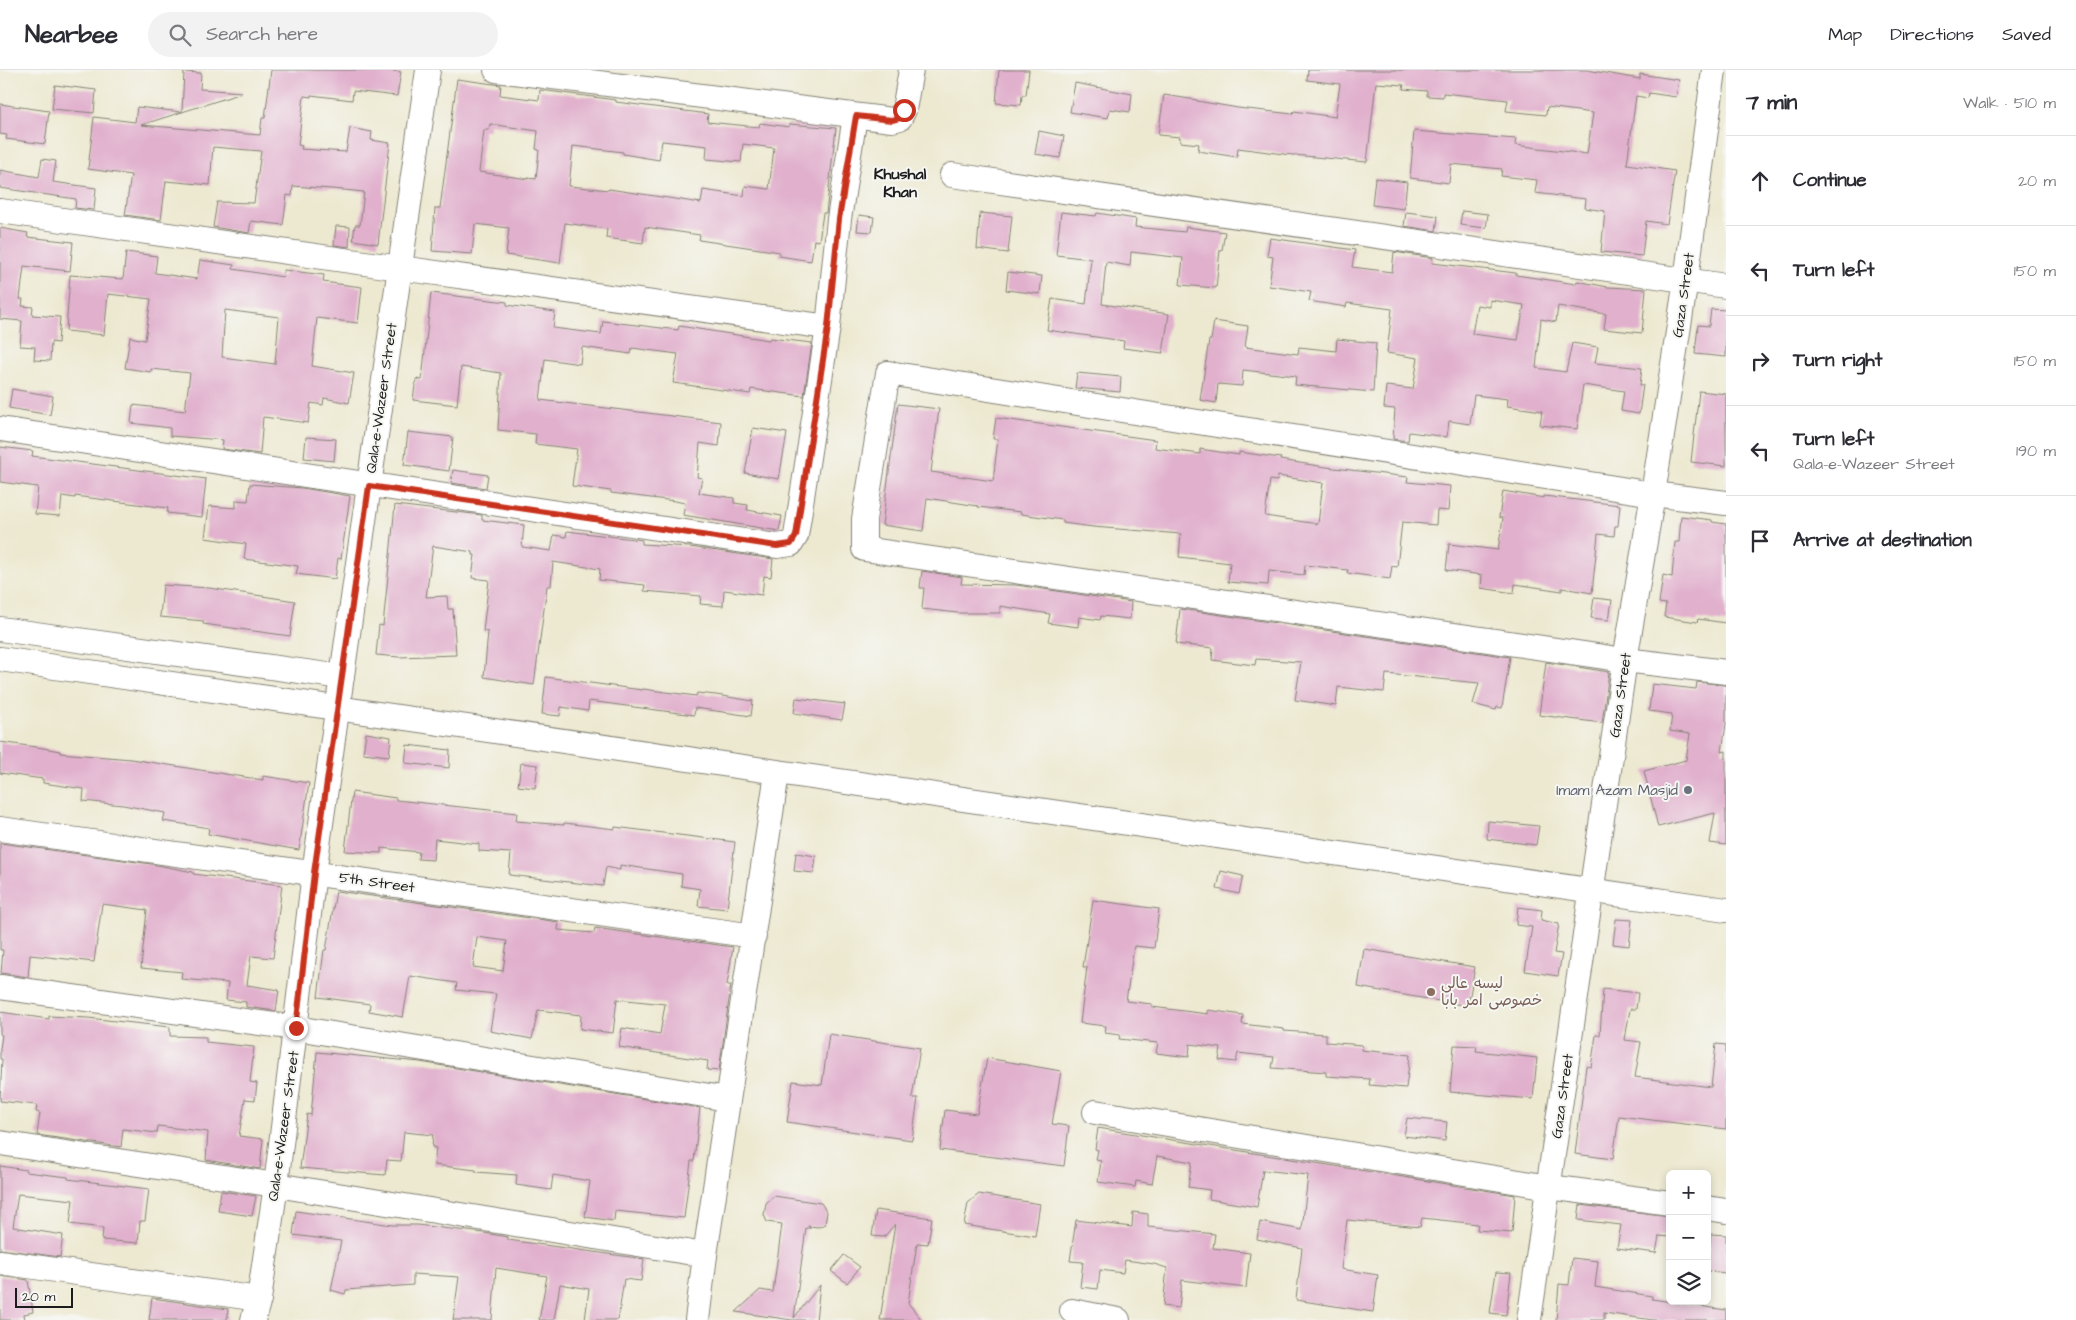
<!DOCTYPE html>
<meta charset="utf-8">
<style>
:root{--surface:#fff;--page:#f2f2f3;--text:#2b2b33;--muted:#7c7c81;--line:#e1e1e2}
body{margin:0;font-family:"Architects Daughter","Playpen Sans Arabic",sans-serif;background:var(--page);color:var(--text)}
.controls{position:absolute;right:15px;bottom:15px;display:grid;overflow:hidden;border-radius:8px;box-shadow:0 2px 8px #0003}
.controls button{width:45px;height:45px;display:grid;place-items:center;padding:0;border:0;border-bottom:1px solid var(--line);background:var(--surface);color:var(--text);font:25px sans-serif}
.scale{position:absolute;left:15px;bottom:12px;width:58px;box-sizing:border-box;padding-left:5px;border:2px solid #1c1c1c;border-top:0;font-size:14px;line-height:18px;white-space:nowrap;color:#1c1c1c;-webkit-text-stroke:4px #f6f6f2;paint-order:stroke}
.stop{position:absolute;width:15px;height:15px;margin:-11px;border:4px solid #c8321e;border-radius:50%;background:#fff}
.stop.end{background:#c8321e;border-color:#fff;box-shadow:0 1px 5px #0008}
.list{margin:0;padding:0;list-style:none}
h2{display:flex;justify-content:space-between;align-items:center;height:65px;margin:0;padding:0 20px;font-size:21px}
h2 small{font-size:16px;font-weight:400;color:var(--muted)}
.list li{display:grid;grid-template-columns:32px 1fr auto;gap:15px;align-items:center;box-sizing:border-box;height:90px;padding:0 20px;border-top:1px solid var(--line)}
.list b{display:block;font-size:19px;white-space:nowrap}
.list p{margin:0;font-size:16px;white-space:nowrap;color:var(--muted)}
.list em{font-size:16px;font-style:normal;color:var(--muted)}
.icon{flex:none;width:28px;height:28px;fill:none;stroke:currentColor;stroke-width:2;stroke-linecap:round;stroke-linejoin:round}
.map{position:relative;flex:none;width:1726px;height:1250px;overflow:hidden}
header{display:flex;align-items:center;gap:30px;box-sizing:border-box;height:70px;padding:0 25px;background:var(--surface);border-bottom:1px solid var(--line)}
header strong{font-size:24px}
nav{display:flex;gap:28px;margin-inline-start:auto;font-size:18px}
.search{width:350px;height:45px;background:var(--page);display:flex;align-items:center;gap:12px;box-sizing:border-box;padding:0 18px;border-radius:28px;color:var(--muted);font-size:19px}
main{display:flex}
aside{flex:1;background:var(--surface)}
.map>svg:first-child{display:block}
.building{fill:#e1b0cd;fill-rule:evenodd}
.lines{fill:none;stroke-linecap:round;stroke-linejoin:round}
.minor-casing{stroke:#848276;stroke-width:26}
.minor{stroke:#fff;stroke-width:24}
.route{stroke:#c8321e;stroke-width:6}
.worship-dot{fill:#6b7280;stroke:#f6f6f2;stroke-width:2}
.education-dot{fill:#8d6e63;stroke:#f6f6f2;stroke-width:2}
.labels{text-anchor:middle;stroke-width:4;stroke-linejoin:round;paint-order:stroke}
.street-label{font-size:15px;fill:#1c1c1c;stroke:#f6f6f2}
.worship-label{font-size:15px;fill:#5b616d;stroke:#f6f6f2;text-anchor:end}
.education-label{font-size:15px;fill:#785e54;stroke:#f6f6f2;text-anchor:start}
.neighbourhood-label{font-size:16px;font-weight:bold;fill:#1c1c1c;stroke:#f6f6f2}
</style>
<header>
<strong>Nearbee</strong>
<div class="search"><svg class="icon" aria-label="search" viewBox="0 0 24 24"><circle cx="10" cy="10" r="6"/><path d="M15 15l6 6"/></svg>Search here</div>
<nav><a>Map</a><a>Directions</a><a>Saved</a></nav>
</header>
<main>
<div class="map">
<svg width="1726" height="1250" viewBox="0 0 1726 1250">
<rect width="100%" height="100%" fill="#f6f6f2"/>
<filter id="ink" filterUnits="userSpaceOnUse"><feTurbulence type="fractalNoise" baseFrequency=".02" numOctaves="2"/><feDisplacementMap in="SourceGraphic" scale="10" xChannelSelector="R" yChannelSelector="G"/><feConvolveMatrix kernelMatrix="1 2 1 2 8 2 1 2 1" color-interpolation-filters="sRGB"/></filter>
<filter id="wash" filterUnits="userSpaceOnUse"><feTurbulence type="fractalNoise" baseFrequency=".0096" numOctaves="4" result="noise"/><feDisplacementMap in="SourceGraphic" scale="20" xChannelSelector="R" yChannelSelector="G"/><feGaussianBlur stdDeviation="1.12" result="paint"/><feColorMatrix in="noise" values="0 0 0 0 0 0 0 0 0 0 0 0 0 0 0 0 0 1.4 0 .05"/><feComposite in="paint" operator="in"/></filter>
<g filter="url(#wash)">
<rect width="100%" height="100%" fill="#ede9d1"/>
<g id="blocks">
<g class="building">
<path d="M271,0H387L401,2L397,26L353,21L352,30L311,25V27L304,26L298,75L302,76L301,79L346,82L350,58L372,62L371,70L390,73L378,174L353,170L355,155H360L364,122L344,120L293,116L292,126L287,125L283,155L251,151L249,163L213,157L217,132L254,133L261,81L213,77L210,115L166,111L161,150L125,145L131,105L88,99L94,47L135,52L137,37L182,42L141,55L260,65L262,48H265Z"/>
<path d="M999,0H1029L1026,25H1022L1021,35L996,33Z"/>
<path d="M1308,0H1587L1640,9V4L1679,10L1676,27L1649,23L1648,28L1636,26L1627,94L1675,101L1667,154L1646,151L1642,186L1601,182L1605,141L1585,138L1586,129L1535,123L1537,110L1501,106L1502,99L1451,94L1449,113L1410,108L1414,61L1516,69L1515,75L1587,84L1593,43L1547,37L1546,45L1506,41L1508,30L1443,23V27L1427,26V21L1403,19L1404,15L1376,13L1367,92L1283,84L1238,78L1237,87L1198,81L1199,74L1180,72V67L1158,65L1164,25L1197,30V31L1238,38L1293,44L1294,41L1335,47L1340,14L1307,10Z"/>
<path d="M184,2L201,3L200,19L242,22V23L182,42Z"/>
<path d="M457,9L501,15L500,25L539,30L540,20L616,30V32L708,44L707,52L759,57L760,53L789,57V54L836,58L826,143H823L819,171L814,170L811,191L779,186L780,182L699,170L700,165L645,157L643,173L606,168L607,159L565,153L560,193L506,185L509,158L475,154L472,184L432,181L435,138H440ZM490,54L538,61L536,79L539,80L536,109L528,108V109L479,102L484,60H489ZM662,71L707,76L706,89L741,92L743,74L774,78L769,119L745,116L744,126L703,120L701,133L609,119V120L569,116L573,76L623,82V84L659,90Z"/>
<path d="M1075,13L1132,24L1130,42L1110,39L1108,48L1070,42Z"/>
<path d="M55,15L96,20L94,43L52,39Z"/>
<path d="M0,34L49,41L45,74L6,69L7,65L0,64Z"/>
<path d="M1039,61L1064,66L1060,88L1035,84Z"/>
<path d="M42,89L56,91L53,112L96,118L94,140L75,138L76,129L0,118V100L39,107Z"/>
<path d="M1375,108L1407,112L1404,139L1372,135Z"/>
<path d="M1462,141L1488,144L1486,158L1460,155Z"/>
<path d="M1061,142L1096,146L1097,143L1136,149L1135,157L1185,162L1186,157L1225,162L1222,180H1220L1216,218L1180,215L1183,188L1131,182L1130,196L1106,192L1102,234L1169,244L1163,283L1123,278L1124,271L1047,260L1052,229L1086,234L1091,189L1056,185Z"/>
<path d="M1406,142L1438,146L1436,161L1404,156Z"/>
<path d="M980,143L1012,146L1008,183L977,179Z"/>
<path d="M859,145L874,147L872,162L857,161Z"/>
<path d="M336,156L350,157L349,177L334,175Z"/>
<path d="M0,158L28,163L27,167L73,172L70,201L24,196L20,229H23L22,236L33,237L32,245L60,247L58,273L51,272L50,291L34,290L35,277L20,276L22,251L0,249Z"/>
<path d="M1270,168L1355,180L1352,197L1392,202L1394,182L1433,188L1432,193L1516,203V205L1576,214L1577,211L1608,217L1646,219L1642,263L1604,259L1606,244L1558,236L1556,252L1541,249L1536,298L1566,302L1572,273L1598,277L1595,293L1642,298L1640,315H1643L1639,344L1621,341L1624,321L1583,315L1577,359L1540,355L1542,341L1507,336L1508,329L1474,325L1470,354L1449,351L1447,367L1409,362L1408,371L1393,369L1395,339L1384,338L1386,316L1413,319L1418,288L1387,283L1392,239L1347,233L1346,237L1309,231L1311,222L1269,216L1273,187L1267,186ZM1490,230L1524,235L1518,270L1472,264L1477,235L1490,237Z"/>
<path d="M126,182L157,186L155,203L197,209L200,190L234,195L233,199L283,207L284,200L324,205L323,212L362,217L358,253L317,248L312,296L354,303L349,333L324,328L323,335L311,333L308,353L263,347L260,384L222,379L223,370L170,366V358L131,353L133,335L185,341L190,303L151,299V302L125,298L130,267L145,270L151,229L108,224L104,265L66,261L70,205L123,209ZM225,240L279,247L275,294L222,287Z"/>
<path d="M1008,202L1042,206L1040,224L1006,220Z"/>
<path d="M431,223L507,232V235L555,242L553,258L601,264L603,251L678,260L679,256L769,270L770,268L812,273L804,326L751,319L750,324L673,313L678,284L632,278L631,284L582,277L580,294L545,289L540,330L721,352L719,376L700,373L697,407L702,408L699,423L734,428V433L748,435L747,440L782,446L779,461L683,445L685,433L675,431L611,423V421L572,416L577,379L535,374L536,364L498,360L501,303L461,297L457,335L413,330L416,309L422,310Z"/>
<path d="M1711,239L1726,240V287L1695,284L1698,255L1709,256Z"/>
<path d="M1214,251L1248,256L1245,277L1298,284L1299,277L1336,281L1337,269L1376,273L1373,322L1295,315L1296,306L1243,300L1242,316L1218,314L1216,333L1200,330L1209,270H1211Z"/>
<path d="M1077,303L1121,307L1120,322L1075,318Z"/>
<path d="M12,319L53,326L50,345L9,338Z"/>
<path d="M1699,321L1726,324V396L1691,392Z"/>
<path d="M898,334L939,339L931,402L993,411L998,369H993L996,348L1156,370L1155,378L1200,384V379L1239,385V382L1281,388L1280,390L1326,397L1408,407L1407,412L1450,416L1448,441L1437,440L1436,455L1402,452L1397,497L1392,496L1390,509L1347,503L1348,500L1305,495L1304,505L1269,501L1268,515L1228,512L1230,493L1179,487L1181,464L1093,457L1063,453V450L1021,444V442L978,437V436L927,428L923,461L882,455ZM1278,406L1323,413L1318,454L1265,446L1270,410L1277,411Z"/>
<path d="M753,358L787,363L779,409L745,403Z"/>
<path d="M408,362L453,367L449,401L404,395Z"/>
<path d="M306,367L336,369L334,391L304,388Z"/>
<path d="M0,377L33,381L32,386L206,409L202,447L167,443L168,438L75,426V428L62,426L60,446L35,444L38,417L0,412Z"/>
<path d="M453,400L488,405L486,418L451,413Z"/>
<path d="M250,414L302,418L350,426L341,489L338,488L335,509L296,504L298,496L244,489L246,474L205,468L209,436L236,438V430L248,431Z"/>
<path d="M1503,421L1544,428V426L1620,435L1618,456H1615L1614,466L1598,464L1592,523L1562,518V521L1515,514L1514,523L1481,518L1482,505L1446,500L1449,474L1498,480L1503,448L1499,447Z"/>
<path d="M395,435L482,445V450L524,455L522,477L551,481L554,465L566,467L567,461L642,470V474L690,477L773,489L771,507L764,506L762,525L724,520L723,536L700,534L701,526L644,521L645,515L599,510L600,499L553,492L551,516H547L534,615L484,607L488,562L483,561L489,510L472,508L475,485H473V482L433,476L426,527L447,526L448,539H453L456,585L399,587L376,585L379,555L383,556Z"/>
<path d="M1681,446L1712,450V452L1726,454V553L1698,549L1697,552L1664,547L1666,534L1659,533L1663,505L1672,507L1675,472H1679Z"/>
<path d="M922,501L962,507L961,514L1016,515L1131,532L1130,549L1101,546L1100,550L1079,547L1078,557L1048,553L1050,544L1000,536V543H958L922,539L924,518H920Z"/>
<path d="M163,515L209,518L295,531L290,566L203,554L204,551L160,547Z"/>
<path d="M1594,528L1612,530L1609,550L1591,548Z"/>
<path d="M1180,539L1510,587L1502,638L1497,637L1496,640L1473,634L1479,613L1386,604L1384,622L1338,617L1336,636L1295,630L1301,592L1256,589L1255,595L1212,590L1213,578L1176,574Z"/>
<path d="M1546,592L1609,602L1602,653L1539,645Z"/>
<path d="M546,607L642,620L643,619L696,626L697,623L716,625L753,631L751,646L695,638L694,645L589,631L588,641L561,637L560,646L542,644Z"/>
<path d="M1697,612L1726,615V654L1722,682L1726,681V775L1710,773L1715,743L1658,757L1644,701L1686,690L1690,664L1670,661L1672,644L1649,641L1652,614L1696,619Z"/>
<path d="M796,628L845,634L842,650L794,643Z"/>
<path d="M366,663L391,667L389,686L363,683Z"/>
<path d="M0,672L43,678L60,681V683L131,689L263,710V706L309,713L299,780L208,764L209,758L163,751L165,743L123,735L83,731L84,719L43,713V709L0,703Z"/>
<path d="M407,675L450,680L449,698L405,693Z"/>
<path d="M521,693L538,695L535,718L518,716Z"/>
<path d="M352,722L396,728V730L517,743L516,751L564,755V753L615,759V757L735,772L727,839L698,836L700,819L681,816L682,804L620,795V800L606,797L603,816L509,805L511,783L479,781V774L435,769L433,790L418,789L419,782L381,778V783L345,781Z"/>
<path d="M1488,751L1539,756L1536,775L1487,769Z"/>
<path d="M0,773L152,794L193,802V804L282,815L273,888L251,886L247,915L279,920L276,941L246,937V932L226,930L228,913L181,909L182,902L141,898L147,840L102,834L94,892L30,885L28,907L1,903L3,880H0Z"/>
<path d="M796,783L816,786L814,803L794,801Z"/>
<path d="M1221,801L1243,806L1239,824L1217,819Z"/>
<path d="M336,821L559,852L558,860L594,863L595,858L733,877L727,915H731L719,1001L707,1000L708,991L619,977L622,958L660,964L665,934L617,929L613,963L580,959L581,945L538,940L532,969L490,961L496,924L456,920L457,913L410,906L403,947L369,941L370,934L318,927L324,880H326ZM477,867L507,871L503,901L473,897Z"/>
<path d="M1093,830L1159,839L1154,878L1134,876L1126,931L1152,934V937L1208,944V940L1243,945L1242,954L1284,959V961L1326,964V972L1362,975L1361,980L1410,985L1406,1018L1369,1015L1370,1009L1326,1006V1002L1272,998L1274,987L1238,983L1236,992L1219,990L1221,978L1190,974L1189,987L1156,983L1158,973L1119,969L1120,965L1105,963L1106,956L1080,953L1087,897H1083Z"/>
<path d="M1518,837L1542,840L1541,850L1559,854L1554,883L1562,884L1558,906L1525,901L1532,857L1516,855Z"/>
<path d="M1616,849L1632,850L1629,876L1613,874Z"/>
<path d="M1364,879L1475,897L1468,936L1358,917Z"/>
<path d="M1603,919L1638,923L1636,939H1630L1625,970L1641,972L1635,1007L1711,1017L1716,974L1726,975V1059L1619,1046L1613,1089L1575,1084L1586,996L1591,997L1596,965H1600Z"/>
<path d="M0,942L49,949V946L88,948L170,957V966L206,967V972L254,977L250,1012L257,1013L255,1030L245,1029L239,1066L263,1069L260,1099L206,1090L208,1062L158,1056L157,1063L123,1059L121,1077L37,1065L40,1043L36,1042L37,1035L0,1031L2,989H0V979L2,965L0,964Z"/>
<path d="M829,964L920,978L912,1028H918L912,1070L787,1052L793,1011L822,1015Z"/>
<path d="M1454,975L1477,976L1476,981L1537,988L1533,1029L1450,1022Z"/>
<path d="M317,982L420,992L700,1038L694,1091H691L684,1148L615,1141L614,1151L585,1147L590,1111L553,1105L551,1120L516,1115L517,1105L476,1102V1100L434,1095L436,1078L432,1077L433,1065L404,1062L401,1091L387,1090L385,1105L300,1098L307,1044L311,1045Z"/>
<path d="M987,988L1061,1001L1052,1054L1069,1056L1064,1096L940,1080L945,1040L977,1044Z"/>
<path d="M1407,1048L1447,1052L1445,1071L1404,1066Z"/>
<path d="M1098,1058L1515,1125L1512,1163L1477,1160L1478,1154L1422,1148L1420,1157L1347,1150L1341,1199L1378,1205L1373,1242L1296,1230L1302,1178L1257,1169L1260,1152L1302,1160L1308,1105L1263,1100L1257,1137L1209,1129L1210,1120L1188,1117L1192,1092L1157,1086L1152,1114L1136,1111L1135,1117L1098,1112L1101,1091L1096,1090L1098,1080L1095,1079Z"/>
<path d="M0,1096L26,1100V1102L68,1107V1109L149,1119L145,1151H140L138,1173L102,1170L103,1158L70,1154L73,1130L18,1124L13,1157L63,1165L60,1187L0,1179Z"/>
<path d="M221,1121L256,1126L252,1146L218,1141Z"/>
<path d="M979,1124L1040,1134L1035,1166L964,1155L968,1133Z"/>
<path d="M774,1126L821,1133L827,1142L825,1154L819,1157L808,1156L811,1158H806L794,1248L820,1215L816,1250H792L736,1242L760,1220L773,1222L782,1154L767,1152L764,1145L766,1133Z"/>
<path d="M1580,1135L1670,1146V1167L1659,1166L1656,1183L1617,1178L1621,1155L1578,1150Z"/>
<path d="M876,1140L932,1148L928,1174L917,1173L908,1233L922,1250H880L895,1154L884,1167L872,1166Z"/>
<path d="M296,1141L392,1155H417L484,1163L508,1167V1170L644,1189L641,1211L624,1209L618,1250H585L589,1219L560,1214L554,1250H539L547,1206L496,1198L492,1250H453L459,1207L413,1204V1215L346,1220L345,1224L331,1220L341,1171L293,1165Z"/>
<path d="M1133,1142L1148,1144V1157L1215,1164L1213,1178L1250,1183L1246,1218L1182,1210L1179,1238L1163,1236L1167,1198L1154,1194L1125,1190L1123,1203L1100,1200L1098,1219L1080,1217L1083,1192L1070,1191L1076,1150L1132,1157Z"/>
<path d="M1711,1164L1726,1165V1203L1707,1201Z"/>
<path d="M844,1185L860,1197L847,1213L831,1201Z"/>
<path d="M1572,1188L1598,1191L1595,1217L1652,1226V1229L1726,1240V1250H1653L1604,1243V1250H1556L1559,1214L1569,1215Z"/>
<path d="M1496,1202L1511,1203L1506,1245L1490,1243Z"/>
<path d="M0,1206L28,1210L33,1242L24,1244L25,1250H0Z"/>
<path d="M152,1228L228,1239L227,1250H149Z"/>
</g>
</g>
</g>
<g filter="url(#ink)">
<use href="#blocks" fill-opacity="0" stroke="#848276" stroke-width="1"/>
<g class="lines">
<g class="minor-casing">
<g id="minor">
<path d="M496,0L892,50L900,48L904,40L911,0"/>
<path d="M952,105L1726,216"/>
<path d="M0,141L400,198L828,257"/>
<path d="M0,359L777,476L791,474L796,466L828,257L839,149L855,46"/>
<path d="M1726,433L1653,424L888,303L864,449V479L1625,590L1726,602"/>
<path d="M0,559L342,607"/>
<path d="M0,589L1726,840"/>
<path d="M0,759L754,866"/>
<path d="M0,917L296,958L728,1029"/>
<path d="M1095,1042L1549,1117L1670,1133"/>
<path d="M0,1073L276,1115L705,1185"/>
<path d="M1707,1138L1726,1141"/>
<path d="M0,1192L259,1229"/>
<path d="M1072,1241L1118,1250"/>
<path d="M253,1250L259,1229L276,1115L314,803L428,0"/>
<path d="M697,1250L705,1185L777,703"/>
<path d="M1529,1250L1625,590L1653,424L1686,210L1714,0"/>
</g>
</g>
<use href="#minor" class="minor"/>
</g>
</g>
<g class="lines" filter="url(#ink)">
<path class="route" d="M296,958L314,803L369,416L777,476L791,474L796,466L828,257L839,149L856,46L892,50L900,48L904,40"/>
</g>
<circle class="worship-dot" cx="1688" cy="720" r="5"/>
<circle class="education-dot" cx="1431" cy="922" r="5"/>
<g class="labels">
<g class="street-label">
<text transform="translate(1683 225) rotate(-82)" y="5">Gaza Street</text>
<text transform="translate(381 328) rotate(-82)" y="5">Qala-e-Wazeer Street</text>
<text transform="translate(1620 625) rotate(-82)" y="5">Gaza Street</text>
<text transform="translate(377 812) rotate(8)" y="5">5th Street</text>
<text transform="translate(1562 1026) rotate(-82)" y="5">Gaza Street</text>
<text transform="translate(283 1056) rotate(-82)" y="5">Qala-e-Wazeer Street</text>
</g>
<g class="worship-label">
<text x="1678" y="725">Imam Azam Masjid</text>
</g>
<g class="education-label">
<text x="1441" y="918">لیسه عالی<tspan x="1441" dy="17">خصوصی امر بابا</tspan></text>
</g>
<g class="neighbourhood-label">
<text x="900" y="109">Khushal<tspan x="900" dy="18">Khan</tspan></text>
</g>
</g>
</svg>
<div class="controls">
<button>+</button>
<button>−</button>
<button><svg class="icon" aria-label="layers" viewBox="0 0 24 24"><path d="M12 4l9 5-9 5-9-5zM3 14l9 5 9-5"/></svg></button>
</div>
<div class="scale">20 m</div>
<div class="stop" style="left:904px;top:40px"></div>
<div class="stop end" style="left:296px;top:958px"></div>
</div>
<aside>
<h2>7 min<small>Walk · 510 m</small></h2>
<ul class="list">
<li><svg class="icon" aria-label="ahead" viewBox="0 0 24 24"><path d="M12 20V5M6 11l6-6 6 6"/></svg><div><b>Continue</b></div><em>20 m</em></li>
<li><svg class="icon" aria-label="left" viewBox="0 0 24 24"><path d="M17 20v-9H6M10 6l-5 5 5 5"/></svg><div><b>Turn left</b></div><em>150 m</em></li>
<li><svg class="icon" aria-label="right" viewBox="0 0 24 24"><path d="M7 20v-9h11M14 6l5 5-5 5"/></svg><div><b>Turn right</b></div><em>150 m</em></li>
<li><svg class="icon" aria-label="left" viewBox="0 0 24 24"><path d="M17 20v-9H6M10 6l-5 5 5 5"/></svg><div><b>Turn left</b><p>Qala-e-Wazeer Street</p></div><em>190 m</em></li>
<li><svg class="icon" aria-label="arrive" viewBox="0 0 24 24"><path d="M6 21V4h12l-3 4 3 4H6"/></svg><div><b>Arrive at destination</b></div></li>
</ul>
</aside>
</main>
